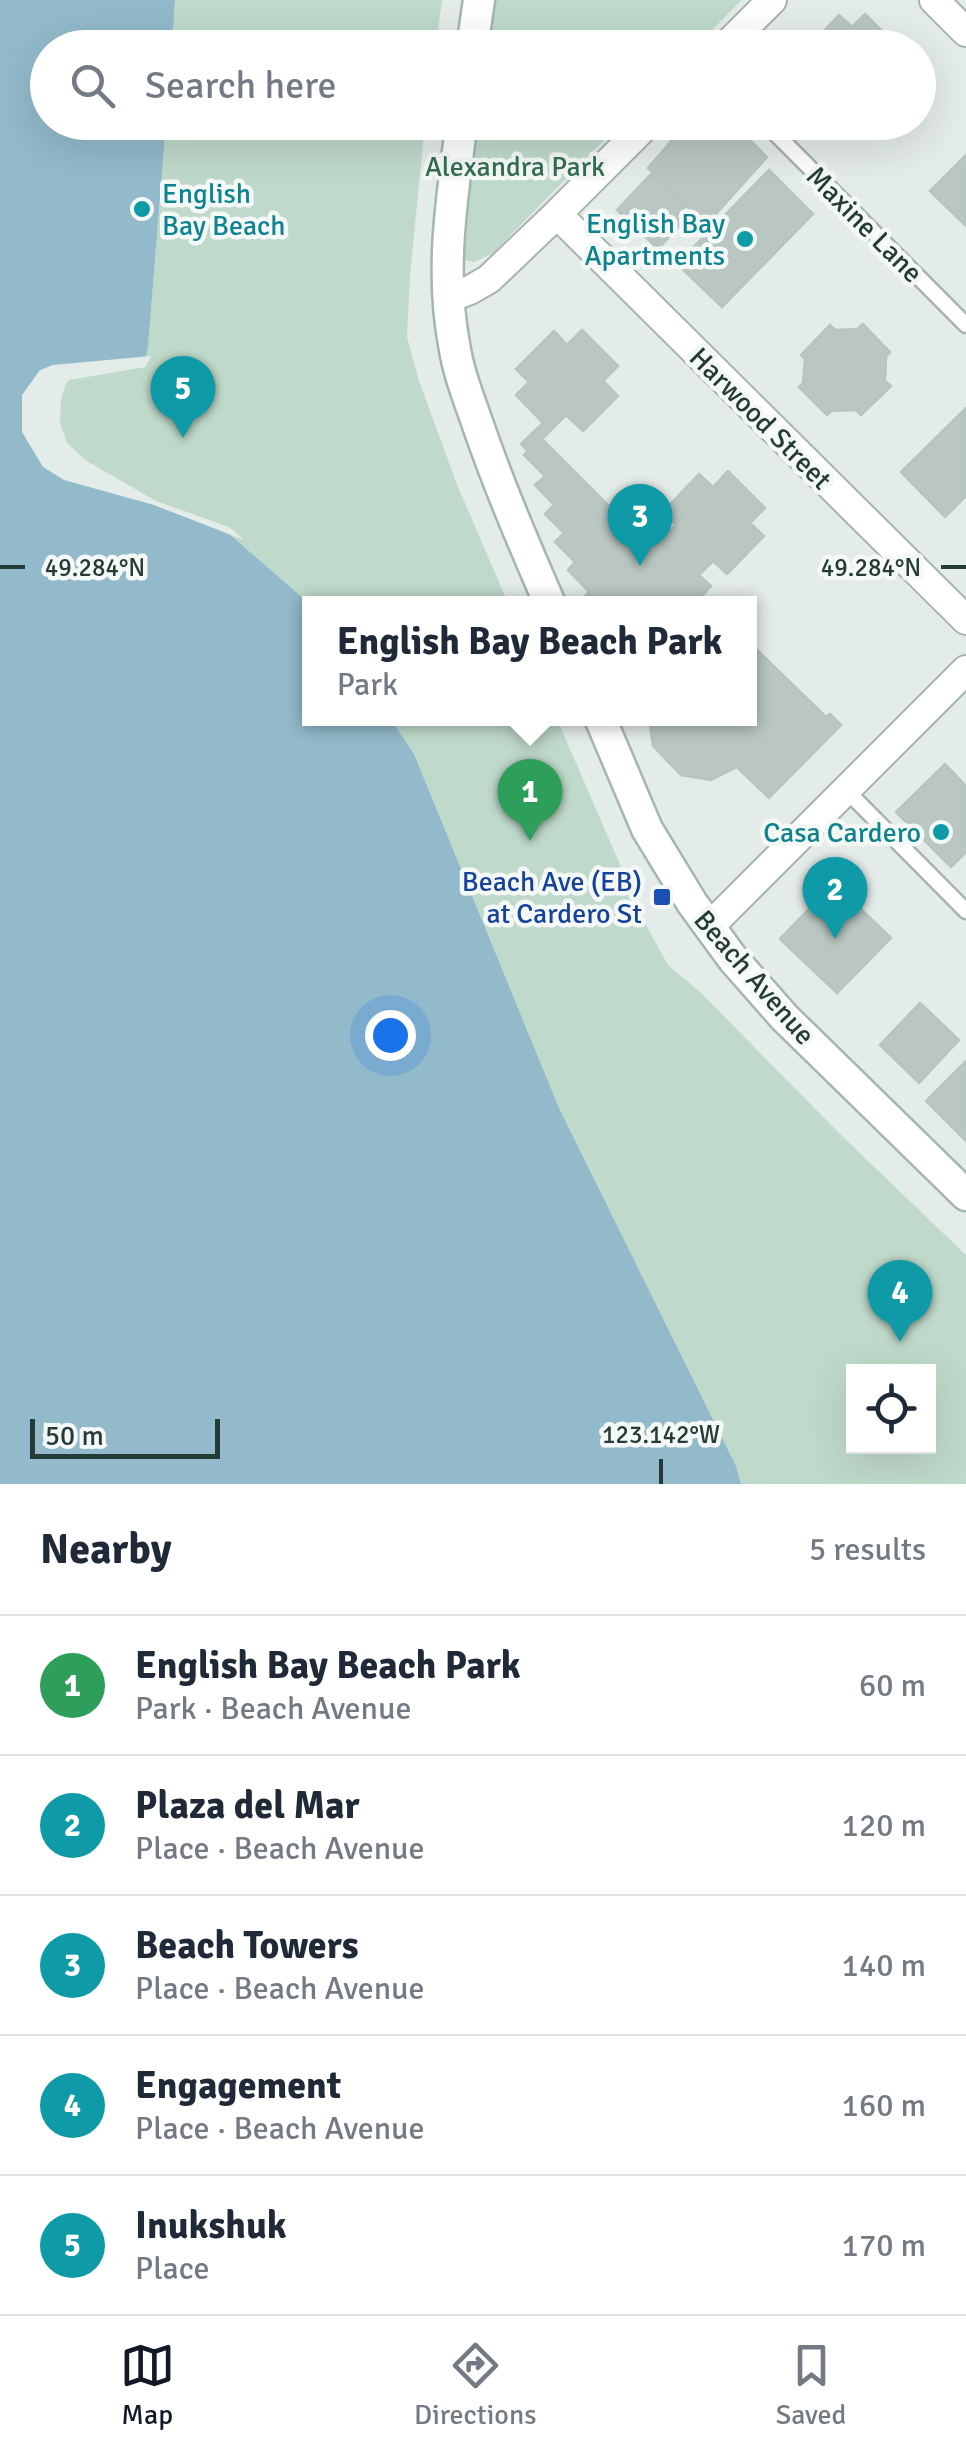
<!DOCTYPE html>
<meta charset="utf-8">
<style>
:root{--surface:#fff;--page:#f2f2f3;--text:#1f2937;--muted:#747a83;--line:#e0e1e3;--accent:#111827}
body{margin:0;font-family:Signika,sans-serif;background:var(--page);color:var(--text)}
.controls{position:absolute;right:30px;bottom:30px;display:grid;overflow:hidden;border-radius:0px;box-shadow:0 10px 40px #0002}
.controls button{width:90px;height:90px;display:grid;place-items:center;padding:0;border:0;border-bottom:2px solid var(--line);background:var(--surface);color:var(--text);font:50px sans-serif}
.scale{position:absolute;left:30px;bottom:25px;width:190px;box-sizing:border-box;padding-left:10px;border:5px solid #253b38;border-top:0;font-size:28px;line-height:35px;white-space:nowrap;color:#253b38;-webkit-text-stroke:8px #f4f8f7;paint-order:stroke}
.you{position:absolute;left:390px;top:1035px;width:35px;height:35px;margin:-25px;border:8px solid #fff;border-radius:50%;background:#1a73e8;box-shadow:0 0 0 15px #1a73e833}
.badge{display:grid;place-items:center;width:65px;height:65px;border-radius:50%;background:var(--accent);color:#fff;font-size:32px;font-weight:700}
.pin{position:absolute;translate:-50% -82px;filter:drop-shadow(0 2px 5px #0008)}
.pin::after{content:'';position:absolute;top:52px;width:35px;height:30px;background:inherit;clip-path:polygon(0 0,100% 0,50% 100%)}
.popup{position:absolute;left:302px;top:596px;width:455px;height:130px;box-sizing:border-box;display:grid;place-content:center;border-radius:0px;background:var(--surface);filter:drop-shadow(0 2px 8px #0005);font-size:32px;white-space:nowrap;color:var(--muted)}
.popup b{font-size:38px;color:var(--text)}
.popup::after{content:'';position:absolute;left:50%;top:100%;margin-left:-20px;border:20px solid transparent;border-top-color:var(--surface)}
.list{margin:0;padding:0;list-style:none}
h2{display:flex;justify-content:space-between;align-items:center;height:130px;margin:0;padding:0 40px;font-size:42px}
h2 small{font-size:32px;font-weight:400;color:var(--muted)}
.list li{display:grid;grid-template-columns:65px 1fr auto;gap:30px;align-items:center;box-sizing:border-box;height:140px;padding:0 40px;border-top:2px solid var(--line)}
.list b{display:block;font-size:38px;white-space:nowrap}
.list p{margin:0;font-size:32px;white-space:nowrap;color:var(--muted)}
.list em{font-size:32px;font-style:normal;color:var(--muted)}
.icon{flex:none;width:55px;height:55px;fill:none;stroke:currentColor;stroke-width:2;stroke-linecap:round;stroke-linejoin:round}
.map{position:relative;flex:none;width:966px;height:1484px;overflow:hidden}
.search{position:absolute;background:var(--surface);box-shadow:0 10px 40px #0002;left:30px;right:30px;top:30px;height:110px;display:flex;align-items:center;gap:25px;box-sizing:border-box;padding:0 35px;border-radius:55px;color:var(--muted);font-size:38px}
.sheet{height:830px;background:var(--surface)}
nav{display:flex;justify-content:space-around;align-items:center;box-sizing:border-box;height:140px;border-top:2px solid var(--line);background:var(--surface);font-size:28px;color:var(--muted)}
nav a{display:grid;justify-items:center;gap:5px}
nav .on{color:var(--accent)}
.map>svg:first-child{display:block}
.green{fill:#bfdaca;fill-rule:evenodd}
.water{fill:#92bacb}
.pier{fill:#e4ece9}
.building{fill:#b9c6c2;stroke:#b7c5c1;stroke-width:2.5}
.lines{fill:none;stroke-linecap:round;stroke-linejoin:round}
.lane-casing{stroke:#a7b3b0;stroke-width:19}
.street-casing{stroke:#a7b3b0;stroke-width:32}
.secondary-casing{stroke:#a3b6b2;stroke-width:35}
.lane{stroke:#fff;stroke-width:14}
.street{stroke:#fff;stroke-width:28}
.secondary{stroke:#fff;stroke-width:30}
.ticks{fill:none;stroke:#253b38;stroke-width:4}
.culture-dot{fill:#0f9aa8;stroke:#f4f8f7;stroke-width:4}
.transit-dot{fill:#1a4fb4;stroke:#f4f8f7;stroke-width:4}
.labels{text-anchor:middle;stroke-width:9;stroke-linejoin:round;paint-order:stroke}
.park-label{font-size:28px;fill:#336e52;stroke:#f4f8f7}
.culture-label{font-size:28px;fill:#0d838f;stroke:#f4f8f7;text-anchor:end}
.street-label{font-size:28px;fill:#253b38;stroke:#f4f8f7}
.transit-label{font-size:28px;fill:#164399;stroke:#f4f8f7;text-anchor:end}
.ticks-label{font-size:25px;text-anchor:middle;fill:#253b38;stroke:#f4f8f7;stroke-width:9;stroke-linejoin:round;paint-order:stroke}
</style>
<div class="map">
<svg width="966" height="1484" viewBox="0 0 966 1484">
<rect width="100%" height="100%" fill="#e4ece9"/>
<g class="green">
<path d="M175,0H442L436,47H172Z"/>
<path d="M493,0H742L695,47L486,48Z"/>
<path d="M166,123H425L410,275L407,337L419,381L458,487L508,603L310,604L227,532L154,505L63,446L56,400L66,376L148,347Z"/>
<path d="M476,123H621L492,254L474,262L465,260L462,256L464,209Z"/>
<path d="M391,719H557L647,927L668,965L699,991L842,1136L966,1255V1484H741L736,1466L559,1108L414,754ZM854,1372H928V1446H854Z"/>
</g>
<path class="water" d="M0,0H175L172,47L48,48V122L166,123L148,347L144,364L66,376L56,400L63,446L154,505L227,532L310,604V718L391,719L414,754L559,1108L736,1466L741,1484H0Z"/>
<path class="pier" d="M151,356L146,367L69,380L65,386L61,400L60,423L67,443L85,460L156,501L229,527L244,540L154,505L64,480L43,467L22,432V395L40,370L53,365Z"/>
<g class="building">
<path d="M865,14L899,48H808L839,15L852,27Z"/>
<path d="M688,122H732L767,157L706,225L648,168Z"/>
<path d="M966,155V226L930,191Z"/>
<path d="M769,170L813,214L722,307L677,264Z"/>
<path d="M652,173L686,206L676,216L682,223L658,249L617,210Z"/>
<path d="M863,324L890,352L886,357L885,381L891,386L861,415L856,410L831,411L827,415L799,387L803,383L805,359L801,355L830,325L835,330L857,329Z"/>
<path d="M582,330L618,366L603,381L618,396L583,431L566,415L542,439L643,540L653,530L662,539L676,525L663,512L699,474L713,487L728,471L765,508L750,523L764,536L727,574L713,561L699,575L711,586L702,596L709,604H586L582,599L589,592L568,570L575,562L555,542L564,533L545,514L554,505L535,485L545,476L524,455L528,451L521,444L543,423L516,395L529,382L516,369L554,331L567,345Z"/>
<path d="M966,408V496L945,517L901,472Z"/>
<path d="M750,643L826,717L830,714L841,725L769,798L737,767L711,780L681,775L653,746L649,718H750Z"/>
<path d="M945,764L966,786V852L951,867L896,812Z"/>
<path d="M834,883L891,938L837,993L780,939Z"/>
<path d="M920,1003L959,1040L919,1083L880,1045Z"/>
<path d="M966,1061V1141L926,1101Z"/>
</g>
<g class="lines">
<g class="lane-casing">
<g id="lane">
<path d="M764,122L966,325"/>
<path d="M847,791L966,911"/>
</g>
</g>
<g class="street-casing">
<g id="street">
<path d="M934,0L966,32"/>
<path d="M724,48L772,0"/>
<path d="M557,214L966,620"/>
<path d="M449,298L470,290L489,279L557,214L649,122"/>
<path d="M709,927L966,670"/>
</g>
</g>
<g class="secondary-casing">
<g id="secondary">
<path d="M472,48L479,0"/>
<path d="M462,122C452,196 440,270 454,344C458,372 469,399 478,425C499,486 524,544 550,604"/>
<path d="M600,718L647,829L692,903L733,959L784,1017L966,1195"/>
</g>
</g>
<use href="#lane" class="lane"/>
<use href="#street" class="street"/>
<use href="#secondary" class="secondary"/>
</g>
<path class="ticks" d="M0,567H25M941,567H966M661,1459V1484"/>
<g class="culture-dot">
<circle cx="142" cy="209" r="10"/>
<circle cx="745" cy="239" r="10"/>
<circle cx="941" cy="832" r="10"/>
</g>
<rect class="transit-dot" x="652" y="887" width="20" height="20" rx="5"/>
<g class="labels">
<g class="park-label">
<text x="515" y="176">Alexandra Park</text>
</g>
<g class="culture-label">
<text x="162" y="203" text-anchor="start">English<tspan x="162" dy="32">Bay Beach</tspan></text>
<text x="725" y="233">English Bay<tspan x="725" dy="32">Apartments</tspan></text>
<text x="921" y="842">Casa Cardero</text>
</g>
<g class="street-label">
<text transform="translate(865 224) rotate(45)" y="10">Maxine Lane</text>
<text transform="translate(761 418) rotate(45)" y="10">Harwood Street</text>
<text transform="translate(755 977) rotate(49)" y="10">Beach Avenue</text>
</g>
<g class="transit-label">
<text x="642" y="891">Beach Ave (EB)<tspan x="642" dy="32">at Cardero St</tspan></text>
</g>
</g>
<g class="ticks-label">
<text x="95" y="576">49.284°N</text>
<text x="871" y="576">49.284°N</text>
<text x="661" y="1443">123.142°W</text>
</g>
</svg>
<div class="controls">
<button><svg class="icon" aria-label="locate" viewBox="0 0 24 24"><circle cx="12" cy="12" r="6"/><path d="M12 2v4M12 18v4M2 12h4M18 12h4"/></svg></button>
</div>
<div class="scale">50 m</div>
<div class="you"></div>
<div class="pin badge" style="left:530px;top:841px;background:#2e9e5b">1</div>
<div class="popup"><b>English Bay Beach Park</b>Park</div>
<div class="pin badge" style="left:835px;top:939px;background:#0f9aa8">2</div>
<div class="pin badge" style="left:640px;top:566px;background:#0f9aa8">3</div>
<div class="pin badge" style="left:900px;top:1342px;background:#0f9aa8">4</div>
<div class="pin badge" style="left:183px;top:438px;background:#0f9aa8">5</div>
<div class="search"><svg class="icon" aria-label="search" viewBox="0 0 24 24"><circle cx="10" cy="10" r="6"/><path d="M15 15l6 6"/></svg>Search here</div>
</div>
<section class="sheet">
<h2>Nearby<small>5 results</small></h2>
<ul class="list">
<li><span class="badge" style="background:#2e9e5b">1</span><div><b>English Bay Beach Park</b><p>Park · Beach Avenue</p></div><em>60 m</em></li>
<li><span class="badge" style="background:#0f9aa8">2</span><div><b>Plaza del Mar</b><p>Place · Beach Avenue</p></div><em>120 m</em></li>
<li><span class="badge" style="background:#0f9aa8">3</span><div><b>Beach Towers</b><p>Place · Beach Avenue</p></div><em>140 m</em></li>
<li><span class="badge" style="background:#0f9aa8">4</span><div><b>Engagement</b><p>Place · Beach Avenue</p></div><em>160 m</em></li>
<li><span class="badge" style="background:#0f9aa8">5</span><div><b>Inukshuk</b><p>Place</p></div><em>170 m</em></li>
</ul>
</section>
<nav>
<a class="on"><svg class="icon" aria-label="map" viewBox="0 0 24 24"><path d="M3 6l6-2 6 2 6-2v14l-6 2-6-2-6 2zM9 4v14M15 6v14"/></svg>Map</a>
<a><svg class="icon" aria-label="directions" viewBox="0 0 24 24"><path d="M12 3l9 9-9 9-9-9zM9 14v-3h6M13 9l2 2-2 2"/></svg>Directions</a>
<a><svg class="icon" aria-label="saved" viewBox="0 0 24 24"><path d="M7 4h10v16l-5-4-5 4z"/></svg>Saved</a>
</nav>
